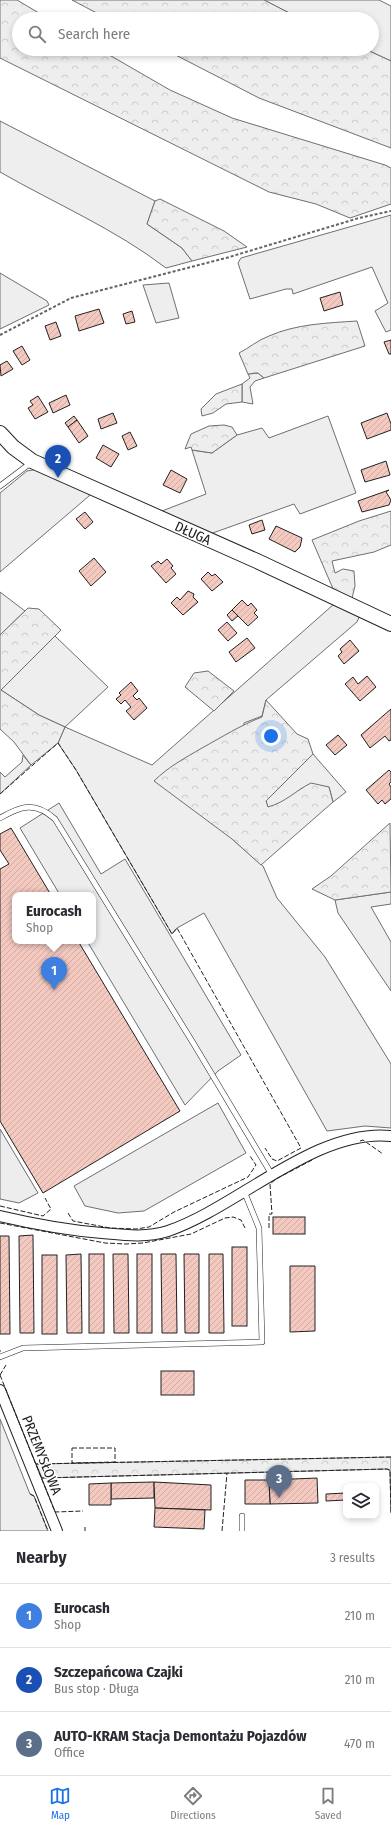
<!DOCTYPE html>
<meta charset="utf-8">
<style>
:root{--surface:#fff;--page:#f2f2f3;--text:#2b2b33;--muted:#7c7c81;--line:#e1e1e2;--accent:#1a73e8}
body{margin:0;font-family:"Fira Sans Condensed",sans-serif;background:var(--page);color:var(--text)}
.controls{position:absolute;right:12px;bottom:12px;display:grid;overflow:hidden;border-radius:8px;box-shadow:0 2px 6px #0003}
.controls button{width:36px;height:36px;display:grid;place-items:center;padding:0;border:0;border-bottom:1px solid var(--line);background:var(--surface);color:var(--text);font:20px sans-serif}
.you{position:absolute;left:271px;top:736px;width:14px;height:14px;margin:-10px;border:3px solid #fff;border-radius:50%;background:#1a73e8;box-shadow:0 0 0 6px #1a73e833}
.badge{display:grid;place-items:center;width:26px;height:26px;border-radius:50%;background:var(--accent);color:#fff;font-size:13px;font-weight:700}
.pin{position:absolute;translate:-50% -33px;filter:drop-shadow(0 1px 2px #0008)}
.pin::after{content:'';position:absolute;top:21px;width:14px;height:12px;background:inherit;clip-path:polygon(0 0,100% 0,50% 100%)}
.popup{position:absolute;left:12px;top:892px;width:84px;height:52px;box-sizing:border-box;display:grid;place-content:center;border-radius:8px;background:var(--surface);filter:drop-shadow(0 1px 3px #0005);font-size:13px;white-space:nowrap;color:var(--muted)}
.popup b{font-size:15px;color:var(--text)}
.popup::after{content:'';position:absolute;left:50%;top:100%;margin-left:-8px;border:8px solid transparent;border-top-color:var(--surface)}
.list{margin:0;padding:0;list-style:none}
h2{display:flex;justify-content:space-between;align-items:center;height:52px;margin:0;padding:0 16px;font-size:17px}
h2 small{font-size:13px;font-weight:400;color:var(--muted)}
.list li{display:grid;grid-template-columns:26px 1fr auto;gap:12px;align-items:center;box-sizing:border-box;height:64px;padding:0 16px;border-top:1px solid var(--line)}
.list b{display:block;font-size:15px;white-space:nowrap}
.list p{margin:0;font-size:13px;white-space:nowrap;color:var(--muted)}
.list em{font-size:13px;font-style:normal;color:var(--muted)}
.icon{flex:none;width:22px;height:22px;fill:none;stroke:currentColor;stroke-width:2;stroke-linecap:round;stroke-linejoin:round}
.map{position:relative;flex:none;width:391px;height:1531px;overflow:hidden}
.search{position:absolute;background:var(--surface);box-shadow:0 2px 6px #0003;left:12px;right:12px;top:12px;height:44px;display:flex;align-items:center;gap:10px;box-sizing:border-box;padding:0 14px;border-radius:22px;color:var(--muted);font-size:15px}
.sheet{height:244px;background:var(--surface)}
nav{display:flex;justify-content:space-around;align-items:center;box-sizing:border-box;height:56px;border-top:1px solid var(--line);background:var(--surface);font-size:11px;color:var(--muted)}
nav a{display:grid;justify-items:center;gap:2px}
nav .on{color:var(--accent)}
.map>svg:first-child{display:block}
.green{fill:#eee;stroke:#6f6f6f}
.forest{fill:url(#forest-crowns);stroke:#6f6f6f}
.parking{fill:#ededed;stroke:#6f6f6f}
.building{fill:url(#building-hatch);stroke:#222}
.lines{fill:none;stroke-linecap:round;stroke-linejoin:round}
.lane-casing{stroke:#222;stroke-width:6}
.street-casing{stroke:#222;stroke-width:12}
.secondary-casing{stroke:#222;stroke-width:16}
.path{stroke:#646464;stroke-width:2;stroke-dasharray:3 2;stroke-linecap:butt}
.lane{stroke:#fff;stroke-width:5}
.street{stroke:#fff;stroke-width:10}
.secondary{stroke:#fff;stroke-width:14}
.fence{stroke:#222;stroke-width:1;stroke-dasharray:5 2;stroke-linecap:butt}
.labels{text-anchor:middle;stroke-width:3;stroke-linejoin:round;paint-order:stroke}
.street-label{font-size:14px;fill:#222;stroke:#fff}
</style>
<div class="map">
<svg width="391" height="1531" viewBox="0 0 391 1531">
<defs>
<pattern id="forest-crowns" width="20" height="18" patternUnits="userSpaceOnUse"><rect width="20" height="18" fill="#eee"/><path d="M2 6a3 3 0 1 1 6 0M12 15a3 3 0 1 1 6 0" fill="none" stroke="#ccc"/></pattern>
<pattern id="building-hatch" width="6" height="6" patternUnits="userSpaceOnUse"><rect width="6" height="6" fill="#f3c9c0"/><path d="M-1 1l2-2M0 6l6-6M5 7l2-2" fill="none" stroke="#d0aca5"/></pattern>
</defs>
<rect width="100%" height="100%" fill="#fff"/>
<g class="green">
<path d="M264,0H379L391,6V61L365,49H372V19H301Z"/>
<path d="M0,121L155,201L147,224L182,248L192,261L166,268C115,229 56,204 0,172Z"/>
<path d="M391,215V330L386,332L375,311L388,303L372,267L293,294L292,289H286L250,299L238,263L241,258Z"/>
<path d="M0,273L47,301L49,305L0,329Z"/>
<path d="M169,283L179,318L156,323L143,285Z"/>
<path d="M258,373L264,378L255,381L250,387L253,404L242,402V384L250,378L248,374Z"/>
<path d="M328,416L356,493L300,514L294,504L210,534L162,511L206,494L192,450L212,453L237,435L262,428L269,438Z"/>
<path d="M38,469L91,491L89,496L0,572V493L27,471Z"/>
<path d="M0,592L25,611L0,635Z"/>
<path d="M334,604L360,615L357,622L266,700L262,716L244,723L232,839L263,866L277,898L325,957L391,1064V1128L365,1126L327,1131L204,913L177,928L172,934L76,770L58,743L65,727L39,715L1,690L55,636L108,687L65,727L152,765Z"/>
<path d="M313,754L346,792L333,802L329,787L302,788L286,801L268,808L266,801Z"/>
<path d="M23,755L31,765L0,794V772L5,777L22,762Z"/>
<path d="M391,892V904L371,907L391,942V991L338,913L335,900Z"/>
<path d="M0,1419L30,1494L34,1496L48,1531H0Z"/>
</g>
<g class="forest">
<path d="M0,0H17L49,19H19V49H99L170,90L232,118L385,165L391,168V204L350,218L316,204L269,192L0,58Z"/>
<path d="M72,0H264L301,19H108Z"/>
<path d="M164,49H365L391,61V148L259,98Z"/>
<path d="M160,199L224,231L247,247L192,261L182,248L147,224L155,201Z"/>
<path d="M357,321L365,346L264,378L258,373L248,374L239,353C249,348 258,340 269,336C296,324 327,323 357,321Z"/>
<path d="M242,384V402L226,404L213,413L202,416L201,409L216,394Z"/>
<path d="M224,425L232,427L237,435L212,453L192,450L191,447L185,449L191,434L209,426Z"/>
<path d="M391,511V545L374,552L332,561L335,573L343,569L354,571L355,586L352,598L334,591L312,540L359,521Z"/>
<path d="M28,608L39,609L61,630L1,690L39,715L65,727L58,743L31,765L14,742L0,729V635Z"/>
<path d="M208,671L234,691L214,711L185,687L194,673Z"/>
<path d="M266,700L297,734L308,739L313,754L266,801L268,807C286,802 295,791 311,783L329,787L333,802L261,865L232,839L154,781C168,767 185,758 202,748C222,737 241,725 262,717Z"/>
<path d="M390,823L391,892L335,900L312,889L331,876Z"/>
<path d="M391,1457V1513L390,1471L387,1469L42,1478L36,1464Z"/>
</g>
<g class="parking">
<path d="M59,803L101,874L125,859L241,1055L218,1071L185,1105L87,941H93V895H60L20,828Z"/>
<path d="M218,1103L246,1153L144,1211L118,1213L85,1206L74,1186Z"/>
<path d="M0,1129L38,1193L19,1203L0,1199Z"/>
</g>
<g class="building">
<path d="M340,292L343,305L324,311L320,298Z"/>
<path d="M99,309L104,323L79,331L75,316Z"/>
<path d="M132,311L135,322L126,324L123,314Z"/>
<path d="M56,322L61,336L50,340L45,326Z"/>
<path d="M391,340V354H389L384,342Z"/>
<path d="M22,346L30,360L22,365L13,351Z"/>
<path d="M7,361L13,369L1,376L0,365Z"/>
<path d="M66,395L70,405L53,413L49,403Z"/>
<path d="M38,396L48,412L35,419L28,408L33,405L30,401Z"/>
<path d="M113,413L117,423L101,429L98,419Z"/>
<path d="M387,413L391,424V430L367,439L361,423Z"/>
<path d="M74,416L77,420L68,427L65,423Z"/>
<path d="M77,420L88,436L79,443L68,427Z"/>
<path d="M130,432L137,446L128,450L122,436Z"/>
<path d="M103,445L119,454L111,467L96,458Z"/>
<path d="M386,461L390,475L365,482L361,470Z"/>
<path d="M171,470L187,479L180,493L163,485Z"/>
<path d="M389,490L386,492L391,500L389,505L362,512L358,501Z"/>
<path d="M85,512L93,522L85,529L76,519Z"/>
<path d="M262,520L265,530L252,534L249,525Z"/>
<path d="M276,526L302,538L300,547L295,552L269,539Z"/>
<path d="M94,558L106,572L91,586L79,571Z"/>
<path d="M167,559L173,566L171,568L176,574L166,583L151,566L158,561L161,564Z"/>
<path d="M208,572L212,576L215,574L223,582L212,591L201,579Z"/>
<path d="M188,591L194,594L193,597L198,602L183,615L171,603L177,597L180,600Z"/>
<path d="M242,600L248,606L251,603L257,610L254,613L258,617L248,626L232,610Z"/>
<path d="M232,610L238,616L232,621L227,615Z"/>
<path d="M227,622L237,633L228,641L218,630Z"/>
<path d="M247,638L255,648L236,662L229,652Z"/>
<path d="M350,640L359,651L344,664L338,656L342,652L340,649Z"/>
<path d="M367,676L376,687L360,701L345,684L353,677L358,684Z"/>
<path d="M131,682L138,691L133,696L137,700L139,698L147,708L134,720L126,711L131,707L125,700L121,704L116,699L121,695L119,693Z"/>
<path d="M391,709V740L389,741L385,736L370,748L361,735Z"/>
<path d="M338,735L347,745L335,755L326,745Z"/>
<path d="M389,770L391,772V782L389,784L391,787V799L385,804L382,800L378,804L366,790Z"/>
<path d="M11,828L51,895H15V941H78L180,1111L43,1193L0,1121V869L9,864L0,850V834Z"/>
<rect x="273" y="1217" width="32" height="17"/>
<path d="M33,1235L34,1333H20L19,1236Z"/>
<path d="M0,1236H9L10,1334H0Z"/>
<rect x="232" y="1247" width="15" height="79"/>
<path d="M81,1254L82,1333H67L66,1255Z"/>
<rect x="89" y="1254" width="15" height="79"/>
<path d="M113,1254H128L129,1333H114Z"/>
<rect x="137" y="1254" width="15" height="79"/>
<path d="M161,1254H176L177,1333H162Z"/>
<path d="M184,1254H199V1333H185Z"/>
<path d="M209,1254H223L224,1333H209Z"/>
<rect x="42" y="1255" width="15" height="79"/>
<path d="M290,1266H315V1331L290,1332Z"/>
<rect x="161" y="1371" width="33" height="24"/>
<path d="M317,1478L318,1503L270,1504L269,1480Z"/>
<path d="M245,1480H269L270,1504H245Z"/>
<path d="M154,1482V1498L111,1499V1483Z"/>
<path d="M154,1482L211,1485V1510L155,1508Z"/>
<path d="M111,1483V1505H89V1484Z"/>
<path d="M346,1493V1500L326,1501V1494Z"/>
<path d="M155,1508L205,1510L204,1529L154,1527Z"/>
</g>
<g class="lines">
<g class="lane-casing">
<g id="lane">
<path d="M0,486L32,462"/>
<path d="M0,818C21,806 35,801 55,819L195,1046L272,1175"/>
<path d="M0,1357L23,1348L262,1342L259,1228L244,1191"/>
<path d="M242,1531V1516"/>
</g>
</g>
<g class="street-casing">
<g id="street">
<path d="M0,1216C34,1224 67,1230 102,1233C124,1235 146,1238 168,1231C238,1207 316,1128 391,1136"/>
<path d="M0,1390L57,1531"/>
</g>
</g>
<g class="secondary-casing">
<path id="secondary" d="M0,433L13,447L32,461L257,561L391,624"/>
</g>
<path class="path" d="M0,335L71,298L226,258L359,218L391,211"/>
<use href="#lane" class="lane"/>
<use href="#street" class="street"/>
<use href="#secondary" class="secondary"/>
<g class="fence">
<path d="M0,794L58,743L76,770L172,934L177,928L301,1148L277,1161L272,1159L265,1148"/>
<path d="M360,1141L363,1140L383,1154"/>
<path d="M0,1206L43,1216L51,1209L45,1198"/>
<path d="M68,1213L73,1221L110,1228L136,1229L149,1227L174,1212L248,1177L256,1165L250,1156"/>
<path d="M0,1223L105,1243L126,1244L143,1243L191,1234L225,1218L233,1217L241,1220L245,1228"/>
<path d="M269,1228V1214H272L270,1184L276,1179L312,1160"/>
<path d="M0,1351H1"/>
<path d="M0,1375L55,1512L83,1511"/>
<path d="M0,1375L6,1365"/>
<path d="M72,1448H115V1462L72,1463Z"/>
<path d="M36,1464L391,1457"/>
<path d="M42,1478L387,1469L390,1470L391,1513"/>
<path d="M30,1494L34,1496L48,1531"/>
<path d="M85,1527V1531"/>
<path d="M222,1531L227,1473"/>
</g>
</g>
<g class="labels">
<g class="street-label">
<text transform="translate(193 533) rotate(24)" y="5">DŁUGA</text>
<text transform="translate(42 1455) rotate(68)" y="5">PRZEMYSŁOWA</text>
</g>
</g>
</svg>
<div class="controls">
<button><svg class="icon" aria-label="layers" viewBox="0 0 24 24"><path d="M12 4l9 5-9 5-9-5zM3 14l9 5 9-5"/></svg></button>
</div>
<div class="you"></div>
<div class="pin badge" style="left:54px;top:990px;background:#3f7fe0">1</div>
<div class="popup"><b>Eurocash</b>Shop</div>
<div class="pin badge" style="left:58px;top:478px;background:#1a4fb4">2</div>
<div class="pin badge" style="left:279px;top:1498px;background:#5c6f8a">3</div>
<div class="search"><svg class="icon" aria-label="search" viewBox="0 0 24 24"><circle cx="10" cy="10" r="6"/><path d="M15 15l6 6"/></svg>Search here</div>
</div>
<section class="sheet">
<h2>Nearby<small>3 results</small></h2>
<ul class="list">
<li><span class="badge" style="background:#3f7fe0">1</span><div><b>Eurocash</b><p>Shop</p></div><em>210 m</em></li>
<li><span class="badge" style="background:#1a4fb4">2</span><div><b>Szczepańcowa Czajki</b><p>Bus stop · Długa</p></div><em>210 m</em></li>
<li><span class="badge" style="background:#5c6f8a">3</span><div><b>AUTO-KRAM Stacja Demontażu Pojazdów</b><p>Office</p></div><em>470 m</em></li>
</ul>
</section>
<nav>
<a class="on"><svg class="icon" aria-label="map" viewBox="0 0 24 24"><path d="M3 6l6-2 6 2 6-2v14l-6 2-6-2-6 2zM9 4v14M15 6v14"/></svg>Map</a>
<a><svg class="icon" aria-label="directions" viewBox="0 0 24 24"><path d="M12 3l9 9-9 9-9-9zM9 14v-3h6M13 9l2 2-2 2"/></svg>Directions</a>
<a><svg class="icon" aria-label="saved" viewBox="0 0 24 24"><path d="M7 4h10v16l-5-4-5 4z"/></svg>Saved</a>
</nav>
